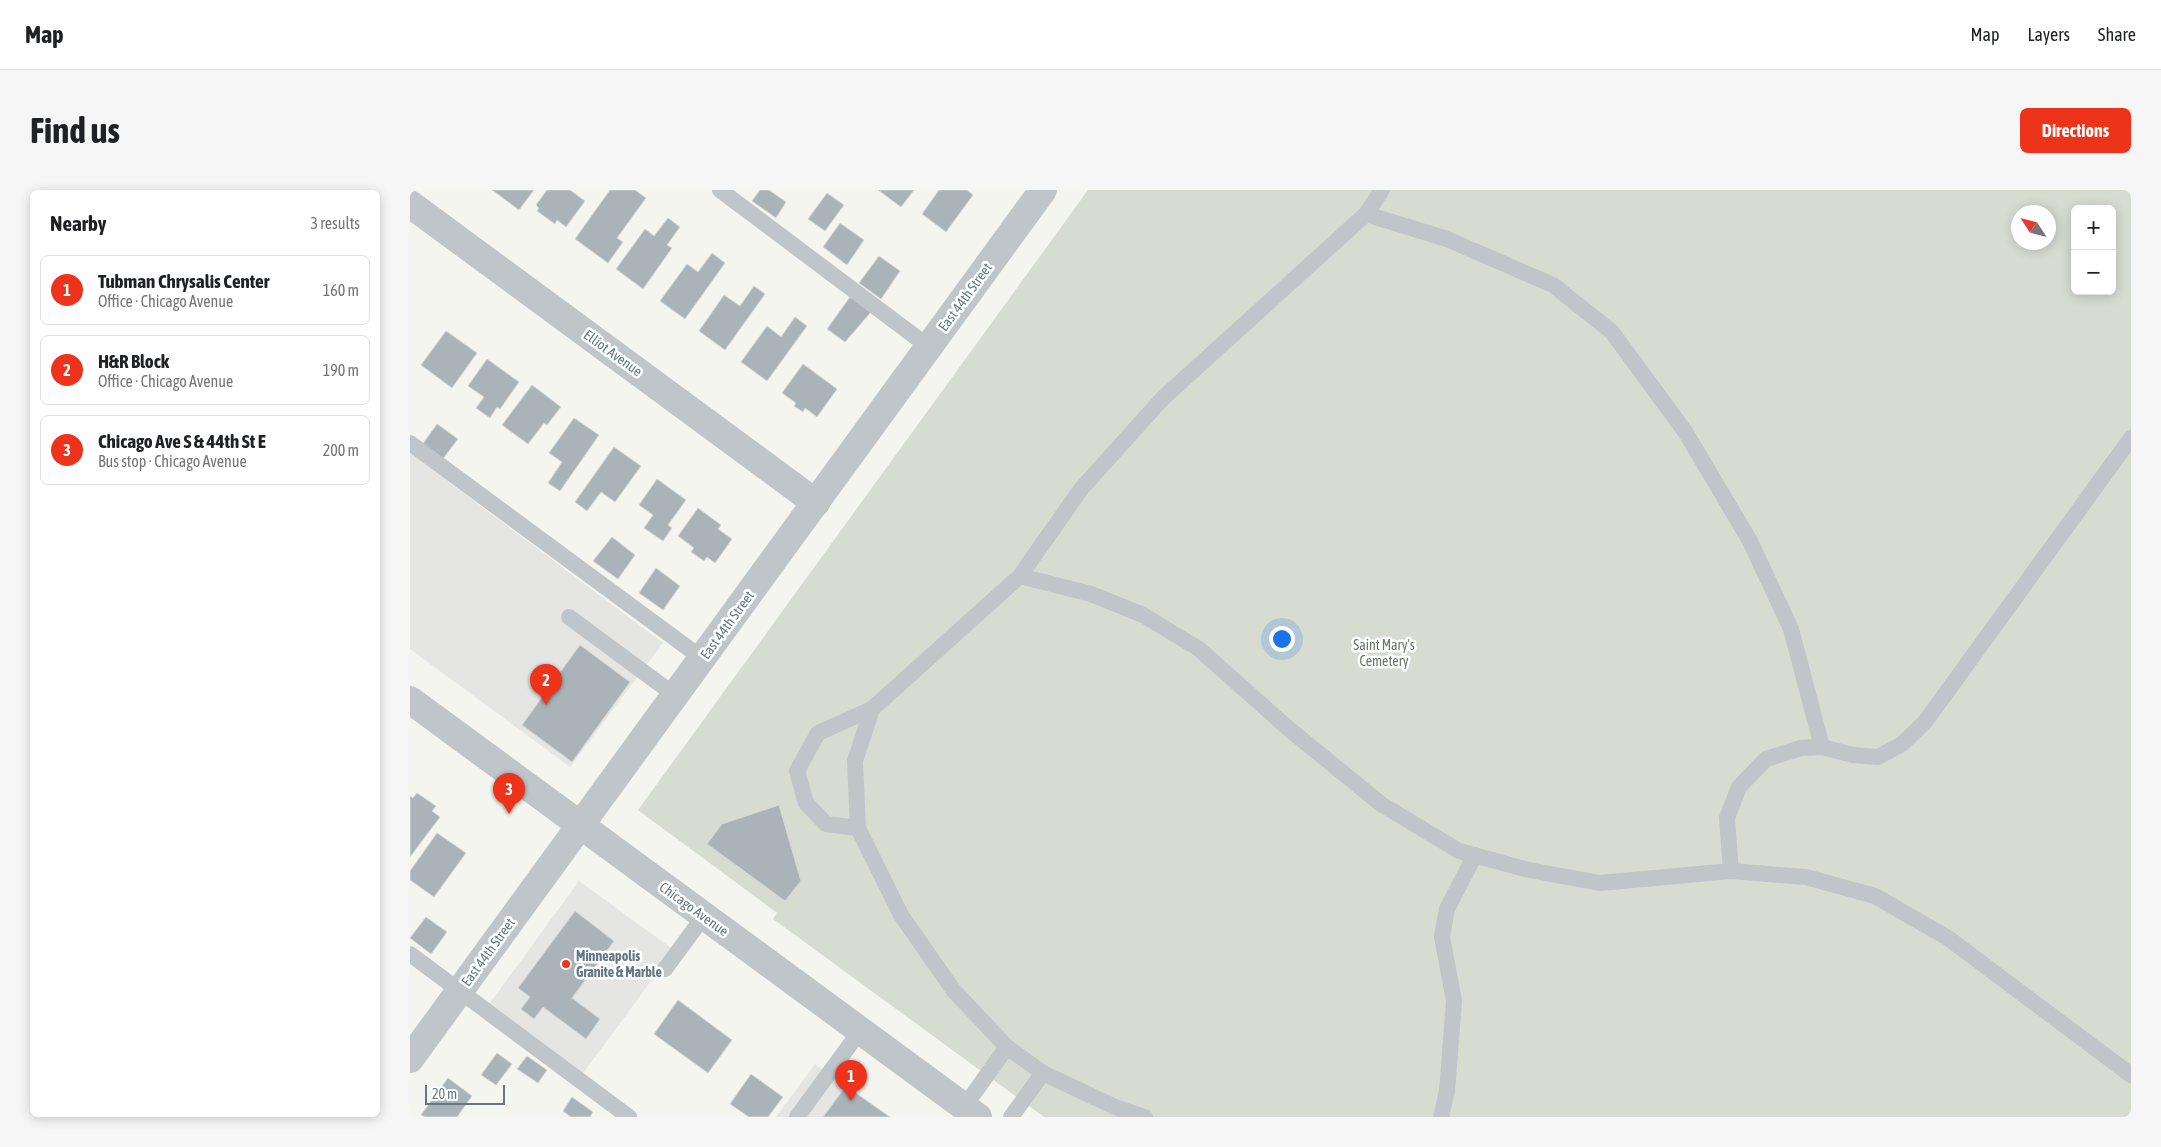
<!DOCTYPE html>
<meta charset="utf-8">
<style>
:root{--surface:#fff;--page:#f6f6f6;--text:#202124;--muted:#757577;--line:#e0e0e0;--accent:#ed3319}
body{margin:0;font-family:"Asap Condensed",sans-serif;background:var(--page);color:var(--text)}
.controls{position:absolute;right:15px;top:15px;display:grid;overflow:hidden;border-radius:8px;box-shadow:0 2px 12px #0003}
.controls button{width:45px;height:45px;display:grid;place-items:center;padding:0;border:0;border-bottom:1px solid var(--line);background:var(--surface);color:var(--text);font:25px sans-serif}
.compass{position:absolute;left:1601px;top:15px;width:45px;height:45px;border-radius:50%;background:var(--surface);box-shadow:0 2px 12px #0003;rotate:306deg}
.scale{position:absolute;left:15px;bottom:12px;width:80px;box-sizing:border-box;padding-left:5px;border:2px solid #627884;border-top:0;font-size:14px;line-height:18px;white-space:nowrap;color:#627884;-webkit-text-stroke:4px #fff;paint-order:stroke}
.you{position:absolute;left:871px;top:448px;width:18px;height:18px;margin:-12px;border:4px solid #fff;border-radius:50%;background:#1a73e8;box-shadow:0 0 0 8px #1a73e833}
.badge{display:grid;place-items:center;width:32px;height:32px;border-radius:50%;background:var(--accent);color:#fff;font-size:16px;font-weight:700}
.pin{position:absolute;translate:-50% -41px;filter:drop-shadow(0 1px 2px #0008)}
.pin::after{content:'';position:absolute;top:26px;width:18px;height:15px;background:inherit;clip-path:polygon(0 0,100% 0,50% 100%)}
.list{margin:0;padding:0;list-style:none}
h2{display:flex;justify-content:space-between;align-items:center;height:65px;margin:0;padding:0 20px;font-size:21px}
h2 small{font-size:16px;font-weight:400;color:var(--muted)}
.list li{display:grid;grid-template-columns:32px 1fr auto;gap:15px;align-items:center;box-sizing:border-box;height:70px;margin:0 10px 10px;padding:0 10px;border:1px solid var(--line);border-radius:8px}
.list b{display:block;font-size:19px;white-space:nowrap}
.list p{margin:0;font-size:16px;white-space:nowrap;color:var(--muted)}
.list em{font-size:16px;font-style:normal;color:var(--muted)}
.map{position:relative;flex:none;width:1721px;height:927px;overflow:hidden;border-radius:8px}
header{display:flex;align-items:center;gap:30px;box-sizing:border-box;height:70px;padding:0 25px;background:var(--surface);border-bottom:1px solid var(--line)}
header strong{font-size:24px}
nav{display:flex;gap:28px;margin-inline-start:auto;font-size:18px}
.intro{display:flex;align-items:center;justify-content:space-between;box-sizing:border-box;height:120px;padding:0 30px}
h1{margin:0;font-size:35px}
.button{padding:12px 22px;border-radius:8px;background:var(--accent);color:#fff;font-size:18px;font-weight:700}
main{display:flex;gap:30px;padding:0 30px}
aside{flex:1;background:var(--surface);border-radius:8px;box-shadow:0 2px 12px #0003}
.map>svg:first-child{display:block}
.built{fill:#e5e6e4}
.green{fill:#d7dcd1;fill-rule:evenodd}
.building{fill:#aab4b8;stroke:#d6d6d3}
.lines{fill:none;stroke-linecap:round;stroke-linejoin:round}
.service{stroke:#bfc5c8;stroke-width:16}
.minor{stroke:#bfc5c8;stroke-width:28}
.tertiary{stroke:#bfc5c8;stroke-width:28}
.poi-dot{fill:#ed3319;stroke:#fff;stroke-width:2}
.labels{text-anchor:middle;stroke-width:5;stroke-linejoin:round;paint-order:stroke}
.street-label{font-size:14px;fill:#627884;stroke:#fff}
.park-label{font-size:14px;fill:#697a61;stroke:#fff}
.poi-label{font-size:14px;font-weight:bold;fill:#627884;stroke:#fff;text-anchor:start}
</style>
<header>
<strong>Map</strong>
<nav><a>Map</a><a>Layers</a><a>Share</a></nav>
</header>
<div class="intro"><h1>Find us</h1><a class="button">Directions</a></div>
<main>
<aside>
<h2>Nearby<small>3 results</small></h2>
<ul class="list">
<li><span class="badge">1</span><div><b>Tubman Chrysalis Center</b><p>Office · Chicago Avenue</p></div><em>160 m</em></li>
<li><span class="badge">2</span><div><b>H&amp;R Block</b><p>Office · Chicago Avenue</p></div><em>190 m</em></li>
<li><span class="badge">3</span><div><b>Chicago Ave S &amp; 44th St E</b><p>Bus stop · Chicago Avenue</p></div><em>200 m</em></li>
</ul>
</aside>
<div class="map">
<svg width="1721" height="927" viewBox="0 0 1721 927">
<rect width="100%" height="100%" fill="#f5f5f0"/>
<g class="built">
<path d="M0,263L253,453L160,577L0,459Z"/>
<path d="M169,691L264,760L171,886L77,817Z"/>
<path d="M405,874L479,927H366Z"/>
</g>
<path class="green" d="M678,0H1721V927H634L363,729L367,723L228,620ZM1665,19H1702V101H1665ZM1608,22H1638V52H1608Z"/>
<g class="building">
<path d="M82,0H124L109,20Z"/>
<path d="M137,0H160L175,11L156,37L147,30L145,34L127,21L129,18L126,15Z"/>
<path d="M200,0H225L236,8L207,48L213,52L198,73L165,49Z"/>
<path d="M350,0H359L376,12L366,28L342,11Z"/>
<path d="M468,0H504L491,17Z"/>
<path d="M529,0H557L563,5L536,42L512,24Z"/>
<path d="M417,3L434,15L415,41L398,29Z"/>
<path d="M258,28L270,37L257,55L262,58L233,99L206,79L235,39L244,46Z"/>
<path d="M430,33L454,50L437,75L413,57Z"/>
<path d="M302,63L315,73L275,129L250,111L277,74L288,82Z"/>
<path d="M469,66L490,81L471,109L449,93Z"/>
<path d="M344,96L355,104L315,160L289,141L314,105L330,116Z"/>
<path d="M440,107L461,122L435,152L417,139Z"/>
<path d="M385,127L397,136L357,191L331,172L357,136L371,147Z"/>
<path d="M36,141L67,163L42,198L11,175Z"/>
<path d="M77,169L109,192L90,219L87,217L80,228L66,218L74,207L58,196Z"/>
<path d="M393,174L427,199L407,227L395,218L393,222L384,216L386,213L372,203Z"/>
<path d="M122,195L151,217L137,235L134,233L118,254L92,235Z"/>
<path d="M164,228L189,245L150,301L138,293L152,272L139,263Z"/>
<path d="M27,234L48,249L32,270L12,255Z"/>
<path d="M204,257L231,276L205,312L191,302L177,321L165,312Z"/>
<path d="M247,289L276,310L258,335L262,338L253,351L234,338L243,325L229,315Z"/>
<path d="M288,318L311,335L308,339L322,349L305,373L297,367L294,371L281,362L284,358L268,346Z"/>
<path d="M202,347L225,365L208,389L183,371Z"/>
<path d="M246,378L270,396L253,420L229,403Z"/>
<path d="M170,455L220,492L162,572L112,535Z"/>
<path d="M7,603L26,616L22,621L30,627L0,667V606L3,608Z"/>
<path d="M369,615L391,691L375,711L297,654L312,634Z"/>
<path d="M27,643L56,663L24,707L0,690V681Z"/>
<path d="M165,721L204,751L162,808L190,829L176,849L133,817L124,829L111,819L120,807L108,798Z"/>
<path d="M16,727L37,742L21,764L0,748Z"/>
<path d="M268,810L322,850L298,883L244,844Z"/>
<path d="M87,863L102,874L86,895L71,885Z"/>
<path d="M117,866L137,880L128,893L107,879Z"/>
<path d="M341,884L373,907L358,927H339L320,914Z"/>
<path d="M38,888L62,906L47,927H15L11,925Z"/>
<path d="M436,896L480,927H413Z"/>
<path d="M162,907L183,922L180,927H161L153,921Z"/>
</g>
<g class="lines">
<g class="service">
<path d="M310,0L519,157"/>
<path d="M956,24L1037,49L1143,95L1202,142L1276,243L1340,351L1381,439L1412,557"/>
<path d="M0,253L293,469"/>
<path d="M610,386L681,404L733,425L789,459L879,539L971,614L1049,661L1119,680L1190,693L1321,681L1396,687L1465,706L1538,748L1721,885"/>
<path d="M159,427L266,506"/>
<path d="M448,638L416,634L396,613L387,581L408,543L462,519"/>
<path d="M1321,681L1317,628L1329,597L1356,569L1391,558L1412,557L1443,565L1468,567L1492,554L1515,532L1721,248"/>
<path d="M0,764L219,927"/>
<path d="M255,779L294,726"/>
<path d="M554,917L597,857"/>
<path d="M387,927L450,841"/>
<path d="M601,927L633,883"/>
<path d="M735,927L705,917L633,883L597,857L544,801L491,725L448,638L445,571L462,519L610,386L671,299L753,208L956,24L972,0"/>
<path d="M1031,927L1037,901L1044,811L1032,747L1037,719L1065,665"/>
</g>
<g class="minor">
<path d="M0,14L406,313"/>
<path d="M0,869L633,0"/>
</g>
<path class="tertiary" d="M0,510L568,927"/>
</g>
<circle class="poi-dot" cx="156" cy="774" r="5"/>
<g class="labels">
<g class="street-label">
<text transform="translate(555 107) rotate(-54)" y="5">East 44th Street</text>
<text transform="translate(203 163) rotate(36)" y="5">Elliot Avenue</text>
<text transform="translate(317 435) rotate(-54)" y="5">East 44th Street</text>
<text transform="translate(284 719) rotate(36)" y="5">Chicago Avenue</text>
<text transform="translate(78 762) rotate(-54)" y="5">East 44th Street</text>
</g>
<g class="park-label">
<text x="974" y="460">Saint Mary's<tspan x="974" dy="16">Cemetery</tspan></text>
</g>
<g class="poi-label">
<text x="166" y="771">Minneapolis<tspan x="166" dy="16">Granite &amp; Marble</tspan></text>
</g>
</g>
</svg>
<div class="controls">
<button>+</button>
<button>−</button>
</div>
<svg class="compass" viewBox="-18 -18 36 36"><path d="M0-13l5 13h-10z" fill="#e53935"/><path d="M0 13l5-13h-10z" fill="#757577"/></svg>
<div class="scale">20 m</div>
<div class="you"></div>
<div class="pin badge" style="left:441px;top:911px">1</div>
<div class="pin badge" style="left:136px;top:515px">2</div>
<div class="pin badge" style="left:99px;top:624px">3</div>
</div>
</main>
